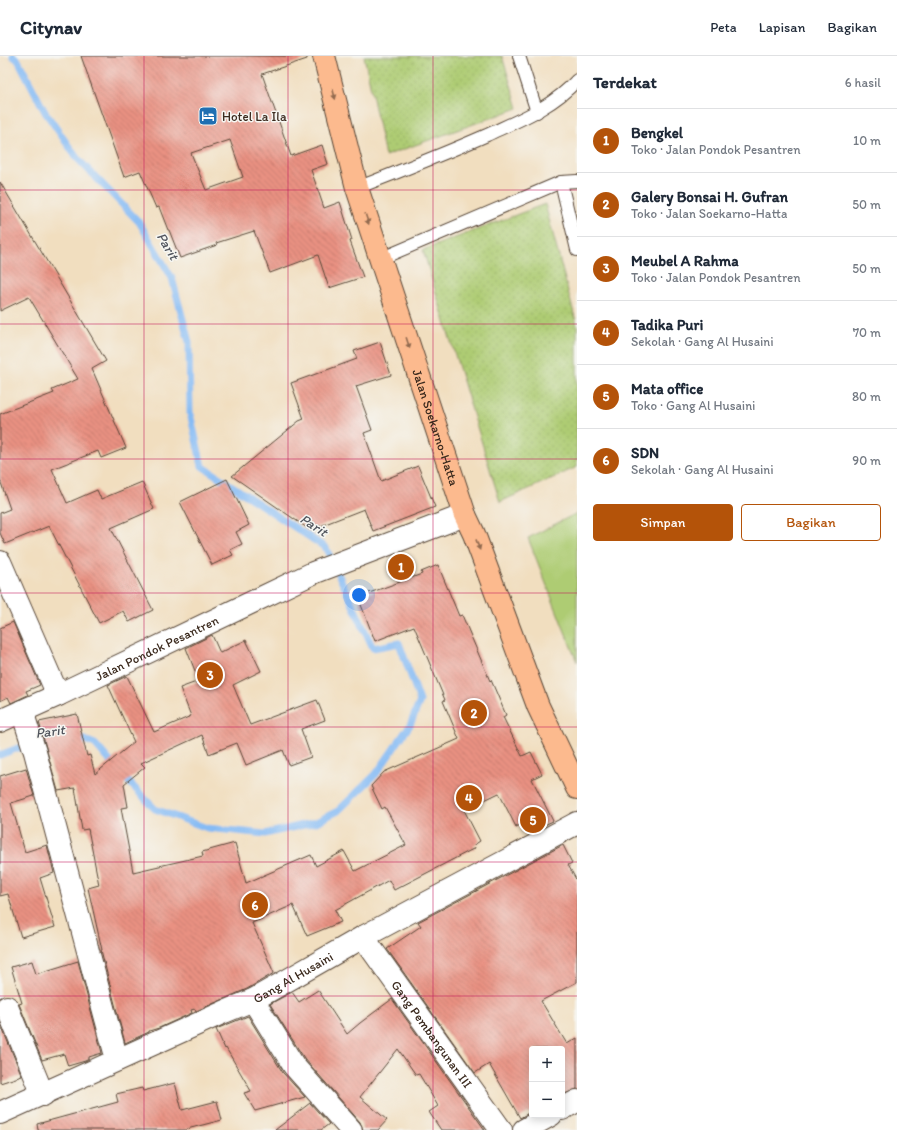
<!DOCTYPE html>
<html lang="id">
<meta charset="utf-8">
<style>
:root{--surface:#fff;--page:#f2f2f3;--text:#1f2937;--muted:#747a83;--line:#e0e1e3;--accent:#b45309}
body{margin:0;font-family:Itim,sans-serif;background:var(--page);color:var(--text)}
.controls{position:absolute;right:12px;bottom:12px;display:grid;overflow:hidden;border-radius:4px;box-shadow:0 2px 10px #0003}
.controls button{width:36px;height:36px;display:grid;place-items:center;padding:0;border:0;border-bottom:1px solid var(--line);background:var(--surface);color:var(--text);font:20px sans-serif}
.you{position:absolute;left:359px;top:539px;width:14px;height:14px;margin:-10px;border:3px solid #fff;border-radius:50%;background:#1a73e8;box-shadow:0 0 0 6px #1a73e833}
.badge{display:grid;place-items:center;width:26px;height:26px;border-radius:50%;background:var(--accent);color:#fff;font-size:13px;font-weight:700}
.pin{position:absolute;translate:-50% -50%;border:2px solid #fff;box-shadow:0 1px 4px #0006}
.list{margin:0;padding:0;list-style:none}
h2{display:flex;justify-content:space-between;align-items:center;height:52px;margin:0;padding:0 16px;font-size:17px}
h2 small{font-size:13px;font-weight:400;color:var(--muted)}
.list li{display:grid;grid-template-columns:26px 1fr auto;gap:12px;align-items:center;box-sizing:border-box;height:64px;padding:0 16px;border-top:1px solid var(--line)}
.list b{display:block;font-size:15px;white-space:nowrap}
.list p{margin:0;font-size:13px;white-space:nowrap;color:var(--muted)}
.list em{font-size:13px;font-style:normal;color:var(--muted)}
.actions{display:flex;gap:8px;padding:12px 16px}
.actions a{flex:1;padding:9px 0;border:1px solid var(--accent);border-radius:4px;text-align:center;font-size:14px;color:var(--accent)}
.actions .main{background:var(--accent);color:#fff}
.map{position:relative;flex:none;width:577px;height:1074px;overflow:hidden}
header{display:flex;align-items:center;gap:24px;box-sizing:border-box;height:56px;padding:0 20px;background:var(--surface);border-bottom:1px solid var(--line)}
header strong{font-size:19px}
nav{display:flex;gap:22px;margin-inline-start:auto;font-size:14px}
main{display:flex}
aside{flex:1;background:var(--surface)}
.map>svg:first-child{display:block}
.grass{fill:url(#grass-dots);stroke:#747b48}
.park{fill:#aecc73;stroke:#747b48}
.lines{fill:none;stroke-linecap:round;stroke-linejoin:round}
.stream{stroke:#86bbf4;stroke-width:7}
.building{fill:url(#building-back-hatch);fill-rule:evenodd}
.lane-casing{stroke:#564536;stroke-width:14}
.street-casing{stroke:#564536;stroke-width:24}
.highway-casing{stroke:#564536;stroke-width:24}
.lane{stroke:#fff;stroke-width:12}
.street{stroke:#fff;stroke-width:22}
.highway{stroke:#fcba8e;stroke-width:22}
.oneway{fill:#926b50}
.grid{fill:none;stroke:#c2185b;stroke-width:1;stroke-opacity:0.55}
.labels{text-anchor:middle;stroke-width:3;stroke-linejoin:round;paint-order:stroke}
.poi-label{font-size:13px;fill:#3b2a1e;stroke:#f6f6f2;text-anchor:start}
.street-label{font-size:13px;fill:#3b2a1e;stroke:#f6f6f2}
.water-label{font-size:14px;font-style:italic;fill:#52565e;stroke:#f6f6f2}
</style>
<header>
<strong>Citynav</strong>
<nav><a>Peta</a><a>Lapisan</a><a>Bagikan</a></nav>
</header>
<main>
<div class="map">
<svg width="577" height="1074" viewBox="0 0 577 1074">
<defs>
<pattern id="grass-dots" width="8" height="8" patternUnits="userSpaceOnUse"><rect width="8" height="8" fill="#aecc73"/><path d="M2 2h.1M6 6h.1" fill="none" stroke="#97af63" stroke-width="1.8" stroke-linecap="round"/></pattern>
<pattern id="building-back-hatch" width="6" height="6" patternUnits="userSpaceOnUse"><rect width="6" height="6" fill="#e99182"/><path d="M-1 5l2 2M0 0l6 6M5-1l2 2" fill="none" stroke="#be776a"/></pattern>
</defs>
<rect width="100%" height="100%" fill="#f6f6f2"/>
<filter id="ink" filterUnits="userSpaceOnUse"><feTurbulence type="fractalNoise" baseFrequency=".025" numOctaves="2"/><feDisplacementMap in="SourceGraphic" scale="8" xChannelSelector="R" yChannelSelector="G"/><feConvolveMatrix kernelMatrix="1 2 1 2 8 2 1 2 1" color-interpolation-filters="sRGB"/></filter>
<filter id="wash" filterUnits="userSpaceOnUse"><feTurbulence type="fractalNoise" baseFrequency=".012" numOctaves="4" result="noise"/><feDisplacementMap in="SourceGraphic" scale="16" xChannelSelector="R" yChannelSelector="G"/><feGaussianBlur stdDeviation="0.9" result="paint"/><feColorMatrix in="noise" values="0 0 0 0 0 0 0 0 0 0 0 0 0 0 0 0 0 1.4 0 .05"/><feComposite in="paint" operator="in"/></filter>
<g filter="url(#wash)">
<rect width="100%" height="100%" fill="#f1debf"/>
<g class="grass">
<path d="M364,0H502L518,52L385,100Z"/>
<path d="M545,148L577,269V411L500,446L423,194Z"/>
</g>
<path class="park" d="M577,457V606L528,482Z"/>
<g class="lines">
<g class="stream">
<path d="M13,0L18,4L45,56L77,102L139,166L172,222L189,286L190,357L202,410L326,492L373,592L399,587L420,645L410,669L376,718L338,755L316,766L265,778L207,772L155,753L122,719L95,688L82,683L75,684"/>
<path d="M0,699L18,692L55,687"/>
</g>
</g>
<g id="blocks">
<g class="building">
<path d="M81,0H307V3L262,18L291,100L322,89L328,108L311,114L324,152L340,146L352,184L350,185L363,221L329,232L318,199L270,217L254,175L216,187L217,189L180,202L169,174H168L159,151L156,152L140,115L124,121ZM230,84L243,121L206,134L191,97Z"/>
<path d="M0,126L106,305L92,313L126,392L101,402L98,395L52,413L67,447L97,434L101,443L142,426L154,453L111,472L153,554L129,566L123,555L99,567L49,470L5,488L0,477V457L10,453L0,424V358L54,337L52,334L78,323L29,241L0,255Z"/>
<path d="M380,286L391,319L356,330L372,374L364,377L381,425L418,410L435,451L373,475L364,453L310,474L232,420L299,365L304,363L291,327L357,303L354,295Z"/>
<path d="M227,423L249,469L236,476L242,488L230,494L233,499L212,509L180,446Z"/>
<path d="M438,509L459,560L462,559L490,625L491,624L506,659L503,661L522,700L531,696L542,718L532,723L553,765L535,773L529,764L516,771L499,737L464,754L480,785L474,789L475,792L394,834L389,824L335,854L341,866L307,880L293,849L252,867L274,917L247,933L196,955L195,953L191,954L192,957L159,972L149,975V976L125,987L101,894H102L88,832L99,829L88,773L82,774L75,732L58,735L39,666L77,658L87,700L90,699L95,718L134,686L108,629L127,620L154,676L191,660L180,632L199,625L186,592L212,579L220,597L246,584L261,615L233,629L250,669L317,644L325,664L301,673L311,701L289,709L283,694L246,709L237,687L209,698L202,679L141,707L145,711L124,728L128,751L121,752L133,816L203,800L202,796L235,787L246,827L311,799L316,810L344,795L355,815L406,789L385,751L382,753L371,730L384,716L459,683L443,645L445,644L414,570L375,585L358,541L422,518L421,516Z"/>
<path d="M13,566L40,629L26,635L28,639L11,647L8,641L0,645V572Z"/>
<path d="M26,712L34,740L11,747L25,796L47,789L54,817L40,822L55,871L21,881L8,838L0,840V720Z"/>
<path d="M563,789L572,807L568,809L577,825V926L541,945L567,988L577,982V1033L562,1039V993H532V1055L520,1062L489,1008L475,1017L387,893L421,870L418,866Z"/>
<path d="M32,905L36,918L78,905L102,997L89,1001V1003L85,1005L68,1010L64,998L42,1004L19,948L22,947L11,911Z"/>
<path d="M318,934L347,978L360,967L392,943L485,1074H441L429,1056L438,1050L419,1018L416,1019L398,993L360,1041L387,1064L378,1074H363L360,1066L304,1002L270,948L292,936L299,946Z"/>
<path d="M248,960L283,1017L305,1041L255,1055L244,1037L251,1035L226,992L225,993L216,973Z"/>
<path d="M0,967L22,1020L0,1027Z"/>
<path d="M175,1027L182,1054L217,1045L222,1064L187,1073V1074H38L37,1068L118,1046L116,1038L142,1032L143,1035Z"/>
<path d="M310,1047L329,1068L321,1074H275Z"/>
</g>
</g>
</g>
<g filter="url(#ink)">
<use href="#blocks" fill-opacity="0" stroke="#564536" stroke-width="1"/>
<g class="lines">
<g class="lane-casing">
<g id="lane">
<path d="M519,0L537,56"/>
<path d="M561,126L577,194"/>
<path d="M357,132C400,115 444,98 487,79C519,64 553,51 577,24"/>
<path d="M380,203L561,126L577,125"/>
</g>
</g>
<g class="street-casing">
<g id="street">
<path d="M0,506L58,639"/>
<path d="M22,655L35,696L117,1004"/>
<path id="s1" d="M0,665L58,639L313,517L465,459"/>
<path id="s2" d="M363,881L501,1074"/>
<path d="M253,944L294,1010L351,1074"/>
<path d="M7,951L43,1039"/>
<path d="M562,1053L577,1045"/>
<path id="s3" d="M0,1057L224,956L253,944L363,881L577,767"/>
<path d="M524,1074L551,1059"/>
</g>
</g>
<g class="highway-casing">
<g id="highway">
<path id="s4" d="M324,0L357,132L465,459L474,478L538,650L577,732"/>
</g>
</g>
<use href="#lane" class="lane"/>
<use href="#street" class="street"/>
<use href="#highway" class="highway"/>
</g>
<defs><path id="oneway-solid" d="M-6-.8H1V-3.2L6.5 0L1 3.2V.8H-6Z"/></defs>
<g class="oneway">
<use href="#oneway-solid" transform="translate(334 38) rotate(76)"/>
<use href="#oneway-solid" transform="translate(367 163) rotate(71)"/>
<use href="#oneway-solid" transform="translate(408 287) rotate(72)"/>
<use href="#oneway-solid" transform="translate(478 489) rotate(70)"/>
</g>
</g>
<path class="grid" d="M144,0V1074M288,0V1074M433,0V1074M0,134H577M0,268H577M0,403H577M0,537H577M0,671H577M0,806H577M0,940H577"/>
<defs>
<g id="hotel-square" transform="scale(1)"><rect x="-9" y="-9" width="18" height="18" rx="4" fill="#1f6fb2" stroke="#f6f6f2"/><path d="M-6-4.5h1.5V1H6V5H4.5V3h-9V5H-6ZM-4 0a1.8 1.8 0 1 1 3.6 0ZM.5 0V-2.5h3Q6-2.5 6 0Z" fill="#fff"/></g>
</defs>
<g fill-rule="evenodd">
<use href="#hotel-square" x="208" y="60"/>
</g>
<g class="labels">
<g class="poi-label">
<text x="222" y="65">Hotel La Ila</text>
</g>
<g class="street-label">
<text dy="5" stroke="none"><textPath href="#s4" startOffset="388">Jalan Soekarno-Hatta</textPath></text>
<text dy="5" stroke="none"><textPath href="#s1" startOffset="173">Jalan Pondok Pesantren</textPath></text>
<text dy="5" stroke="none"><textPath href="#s3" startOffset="323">Gang Al Husaini</textPath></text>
<text dy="5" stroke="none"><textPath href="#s2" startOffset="119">Gang Pembangunan III</textPath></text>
</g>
<g class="water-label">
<text transform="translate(168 190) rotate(59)" y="5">Parit</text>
<text transform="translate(314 469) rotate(33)" y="5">Parit</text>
<text transform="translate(50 675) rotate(-8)" y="5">Parit</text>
</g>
</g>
</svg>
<div class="controls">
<button>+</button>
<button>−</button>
</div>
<div class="you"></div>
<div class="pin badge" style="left:401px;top:511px">1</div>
<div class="pin badge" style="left:474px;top:657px">2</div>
<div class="pin badge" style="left:210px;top:619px">3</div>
<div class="pin badge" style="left:469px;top:742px">4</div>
<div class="pin badge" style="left:533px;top:764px">5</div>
<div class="pin badge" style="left:255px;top:849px">6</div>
</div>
<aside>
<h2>Terdekat<small>6 hasil</small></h2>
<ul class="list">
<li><span class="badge">1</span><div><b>Bengkel</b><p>Toko · Jalan Pondok Pesantren</p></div><em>10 m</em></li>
<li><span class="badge">2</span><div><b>Galery Bonsai H. Gufran</b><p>Toko · Jalan Soekarno-Hatta</p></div><em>50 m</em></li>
<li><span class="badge">3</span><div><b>Meubel A Rahma</b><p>Toko · Jalan Pondok Pesantren</p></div><em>50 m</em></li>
<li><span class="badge">4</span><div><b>Tadika Puri</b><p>Sekolah · Gang Al Husaini</p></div><em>70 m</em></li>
<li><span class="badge">5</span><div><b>Mata office</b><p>Toko · Gang Al Husaini</p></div><em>80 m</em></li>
<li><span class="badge">6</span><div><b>SDN</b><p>Sekolah · Gang Al Husaini</p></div><em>90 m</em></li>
</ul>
<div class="actions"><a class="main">Simpan</a><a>Bagikan</a></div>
</aside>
</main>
